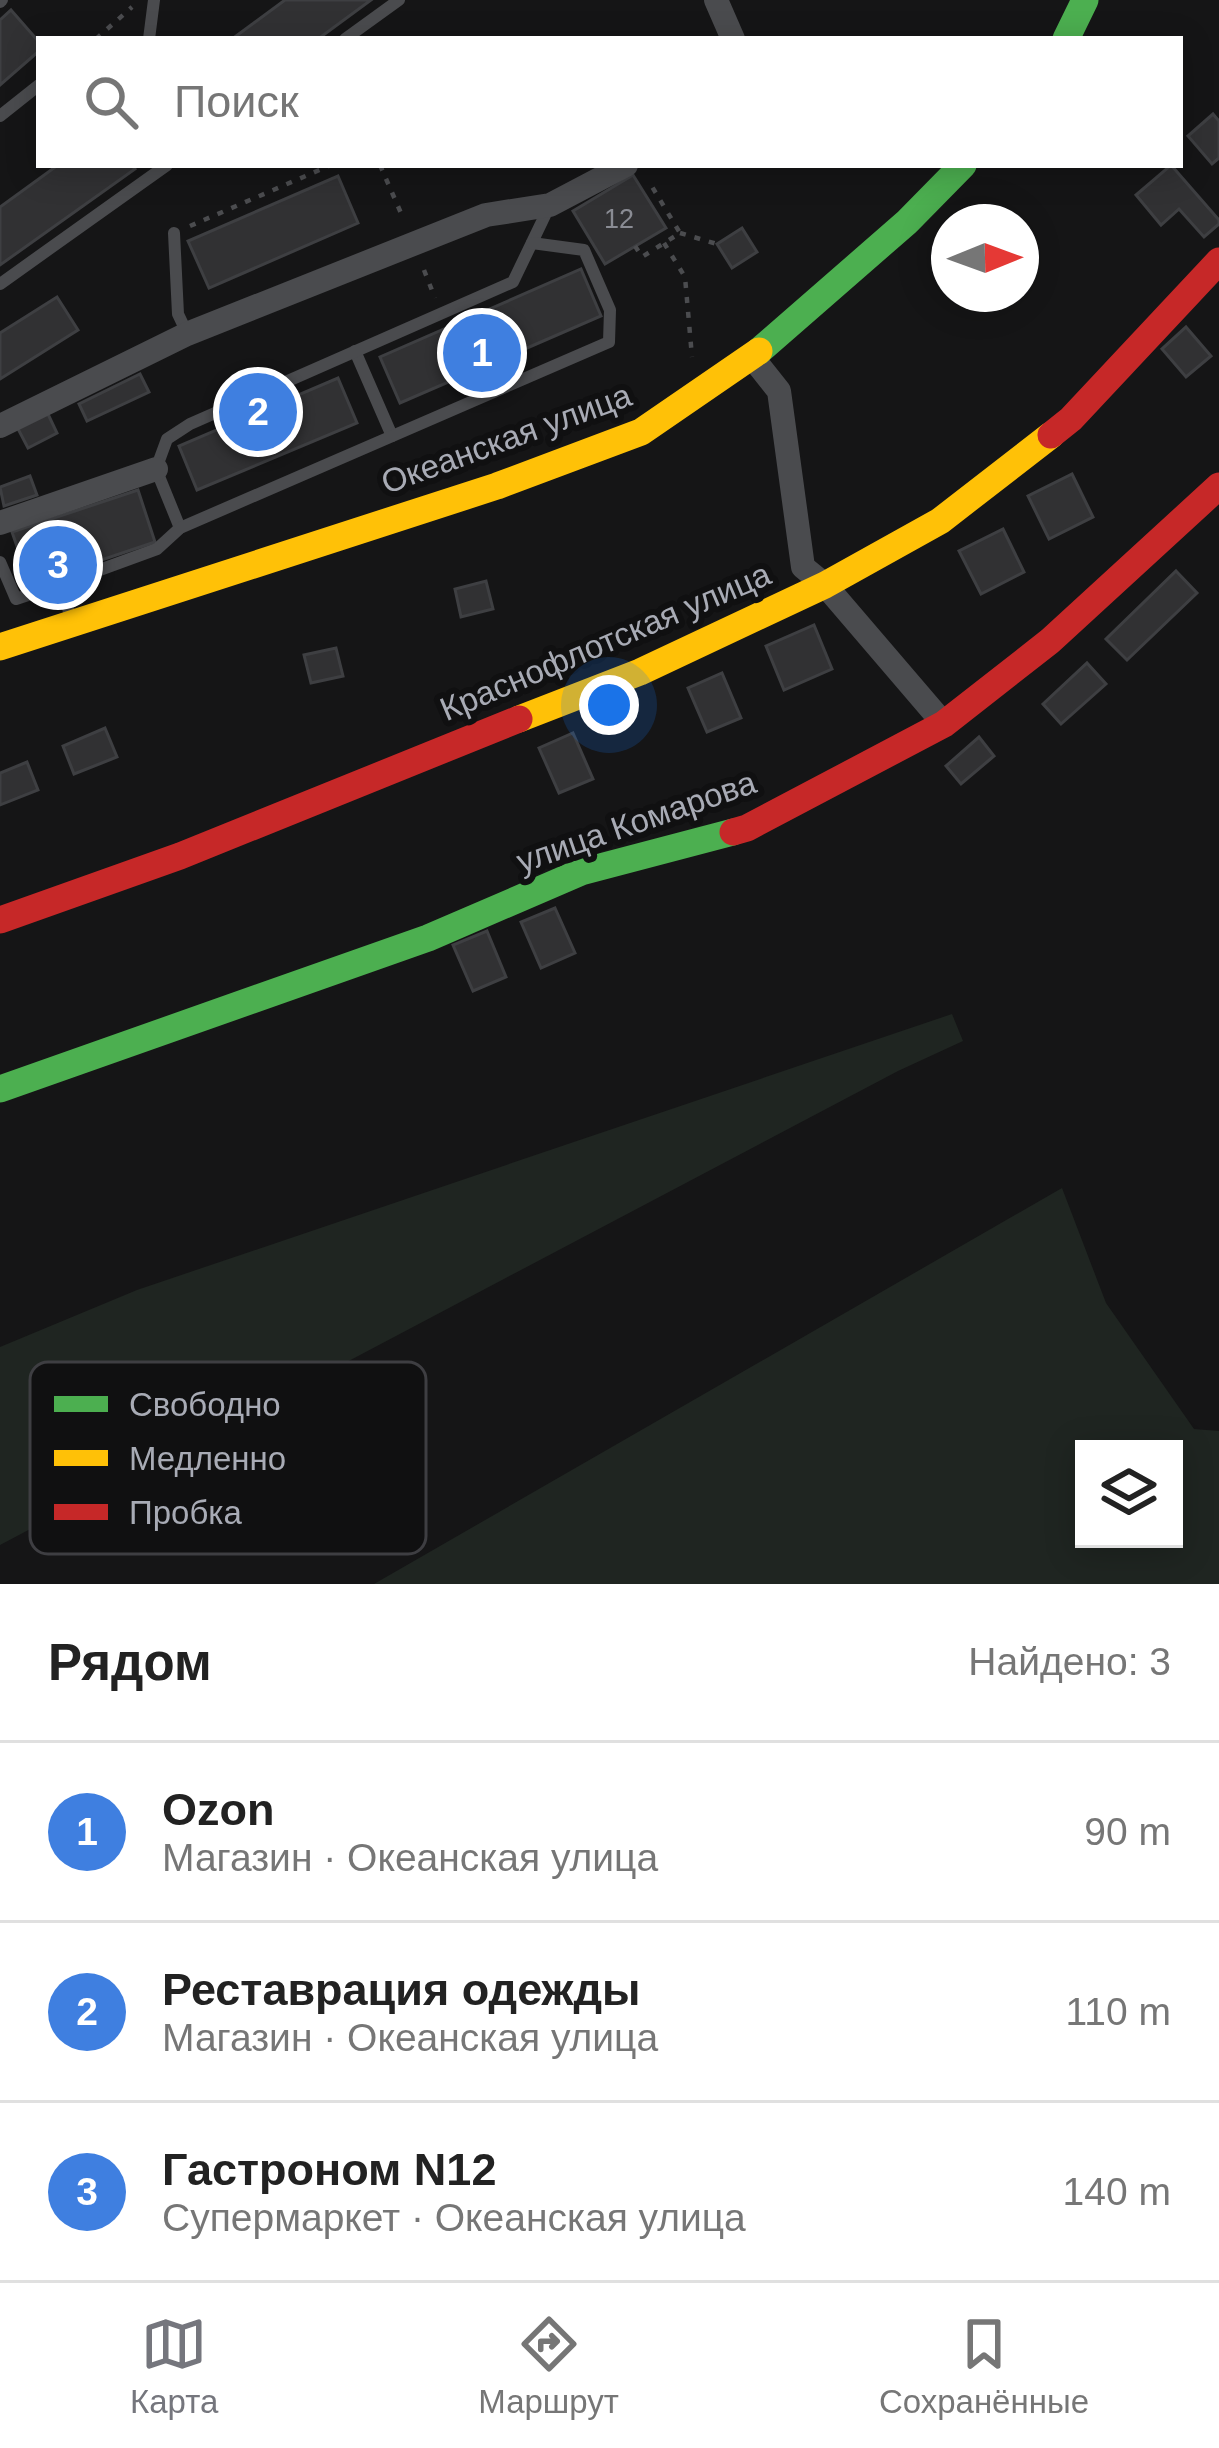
<!DOCTYPE html>
<html lang="ru">
<meta charset="utf-8">
<style>
:root{--surface:#fff;--page:#f6f6f6;--text:#222;--muted:#767676;--line:#e0e0e0;--accent:#75767d}
body{margin:0;font-family:Helvetica,sans-serif;background:var(--page);color:var(--text)}
.controls{position:absolute;right:36px;bottom:36px;display:grid;overflow:hidden;border-radius:0px;box-shadow:0 6px 30px #0003}
.controls button{width:108px;height:108px;display:grid;place-items:center;padding:0;border:0;border-bottom:3px solid var(--line);background:var(--surface);color:var(--text);font:60px sans-serif}
.compass{position:absolute;left:931px;top:204px;width:108px;height:108px;border-radius:50%;background:var(--surface);box-shadow:0 6px 30px #0003;rotate:89deg}
.you{position:absolute;left:609px;top:705px;width:42px;height:42px;margin:-30px;border:9px solid #fff;border-radius:50%;background:#1a73e8;box-shadow:0 0 0 18px #1a73e833}
.badge{display:grid;place-items:center;width:78px;height:78px;border-radius:50%;background:var(--accent);color:#fff;font-size:39px;font-weight:700}
.pin{position:absolute;translate:-50% -50%;border:6px solid #fff;box-shadow:0 3px 12px #0006}
.list{margin:0;padding:0;list-style:none}
h2{display:flex;justify-content:space-between;align-items:center;height:156px;margin:0;padding:0 48px;font-size:51px}
h2 small{font-size:39px;font-weight:400;color:var(--muted)}
.list li{display:grid;grid-template-columns:78px 1fr auto;gap:36px;align-items:center;box-sizing:border-box;height:180px;padding:0 48px;border-top:3px solid var(--line)}
.list b{display:block;font-size:45px;white-space:nowrap}
.list p{margin:0;font-size:39px;white-space:nowrap;color:var(--muted)}
.list em{font-size:39px;font-style:normal;color:var(--muted)}
.icon{flex:none;width:66px;height:66px;fill:none;stroke:currentColor;stroke-width:2;stroke-linecap:round;stroke-linejoin:round}
.map{position:relative;flex:none;width:1219px;height:1584px;overflow:hidden}
.search{position:absolute;background:var(--surface);box-shadow:0 6px 30px #0003;left:36px;right:36px;top:36px;height:132px;display:flex;align-items:center;gap:30px;box-sizing:border-box;padding:0 42px;border-radius:0px;color:var(--muted);font-size:45px}
.sheet{height:696px;background:var(--surface)}
nav{display:flex;justify-content:space-around;align-items:center;box-sizing:border-box;height:168px;border-top:3px solid var(--line);background:var(--surface);font-size:33px;color:var(--muted)}
nav a{display:grid;justify-items:center;gap:6px}
nav .on{color:var(--accent)}
.map>svg:first-child{display:block}
.green{fill:#1f2521;fill-rule:evenodd}
.building{fill:#313133;stroke:#3e3f42;stroke-width:3}
.lines{fill:none;stroke-linecap:round;stroke-linejoin:round}
.path{stroke:#4b4c4f;stroke-width:4.5;stroke-dasharray:6 9;stroke-linecap:butt}
.lane{stroke:#4a4b4e;stroke-width:12}
.street{stroke:#4a4b4e;stroke-width:24}
.fast{stroke:#4caf50;stroke-width:27}
.slow{stroke:#ffc107;stroke-width:27}
.jam{stroke:#c62828;stroke-width:27}
.labels{text-anchor:middle;stroke-width:12;stroke-linejoin:round;paint-order:stroke}
.number-label{font-size:27px;fill:#8a8c94}
.street-label{font-size:33px;fill:#a8abb5;stroke:#101011}
.key{fill:#101011;stroke:#3e3e42;stroke-width:3}
.key-label{font-size:33px;fill:#a8abb5}
</style>
<div class="map">
<svg width="1219" height="1584" viewBox="0 0 1219 1584">
<rect width="100%" height="100%" fill="#151516"/>
<g class="green">
<path d="M952,1014L963,1041L898,1071L0,1545V1347L137,1290Z"/>
<path d="M1062,1188L1106,1303L1194,1429L1219,1431V1584H374ZM1084,1449H1174V1539H1084Z"/>
</g>
<g class="building">
<path d="M285,0H371L318,39H232Z"/>
<path d="M11,10L39,42V51L0,85V20Z"/>
<path d="M1213,114L1219,121V158L1212,164L1188,136Z"/>
<path d="M58,165H132L135,169L0,265V207Z"/>
<path d="M1171,165L1219,220V224L1204,237L1179,209L1161,225L1136,195Z"/>
<path d="M633,175L666,228L605,264L573,211Z"/>
<path d="M338,176L358,223L209,288L188,241Z"/>
<path d="M742,228L757,252L732,268L717,244Z"/>
<path d="M581,269L601,316L400,403L380,357Z"/>
<path d="M57,297L78,330L0,379V333Z"/>
<path d="M1186,327L1211,356L1186,377L1162,349Z"/>
<path d="M140,374L149,392L87,421L79,404Z"/>
<path d="M338,378L357,423L197,490L179,446Z"/>
<path d="M47,412L57,433L28,448L17,427Z"/>
<path d="M1072,474L1093,517L1049,539L1028,496Z"/>
<path d="M30,476L37,495L4,506L0,487Z"/>
<path d="M138,490L155,542L30,584L12,532Z"/>
<path d="M1003,529L1024,572L981,594L959,551Z"/>
<path d="M1176,571L1197,593L1127,660L1106,639Z"/>
<path d="M486,581L493,609L461,617L455,589Z"/>
<path d="M814,625L832,669L784,690L766,646Z"/>
<path d="M336,648L343,676L311,683L304,655Z"/>
<path d="M1087,663L1106,684L1061,724L1043,704Z"/>
<path d="M722,673L741,718L707,732L688,688Z"/>
<path d="M105,728L117,757L74,774L63,746Z"/>
<path d="M573,733L593,779L559,793L539,748Z"/>
<path d="M979,737L994,756L961,784L946,766Z"/>
<path d="M27,762L38,790L0,805V773Z"/>
<path d="M555,908L575,953L541,968L521,922Z"/>
<path d="M487,931L506,977L473,991L453,945Z"/>
</g>
<g class="lines">
<g class="path">
<path d="M96,39L132,7"/>
<path d="M380,165L404,220"/>
<path d="M190,226L331,165"/>
<path d="M680,233L717,244"/>
<path d="M664,243L685,277L692,357"/>
<path d="M635,246L642,257L680,233L648,180"/>
<path d="M424,270L435,298"/>
</g>
<g class="lane">
<path d="M0,2L2,0"/>
<path d="M149,39L154,0"/>
<path d="M345,39L399,0"/>
<path d="M0,116L39,85"/>
<path d="M174,233L178,314L187,333"/>
<path d="M0,284L167,165"/>
<path d="M355,351L392,436"/>
<path d="M180,528L156,469L167,439L190,424L513,282L550,205"/>
<path d="M0,562L16,599L64,583"/>
<path d="M70,619L64,583L157,549L180,528L609,342L610,310L584,250L532,243"/>
</g>
<g class="street">
<path d="M716,0L733,39"/>
<path d="M752,357L779,391L803,567L825,585L944,724"/>
<path d="M0,426L187,334L486,215L550,205L626,165"/>
<path d="M0,523L156,469"/>
</g>
<g class="fast">
<path d="M1066,39L1085,0"/>
<path d="M759,351L907,222L963,165"/>
<path d="M0,1089L428,938L581,872L733,832"/>
</g>
<g class="slow">
<path d="M0,647L497,486L641,432L759,351"/>
<path d="M519,719L640,672L825,585L940,521L1051,435"/>
</g>
<g class="jam">
<path d="M1051,435L1071,419L1219,261"/>
<path d="M733,832L747,828L944,724L1050,641L1219,486"/>
<path d="M0,920L180,856L519,719"/>
</g>
</g>
<g class="labels">
<g class="number-label">
<text x="619" y="228">12</text>
</g>
<g class="street-label">
<text transform="translate(506 438) rotate(-20)" y="12">Океанская улица</text>
<text transform="translate(605 641) rotate(-23)" y="12">Краснофлотская улица</text>
<text transform="translate(636 821) rotate(-19)" y="12">улица Комарова</text>
</g>
</g>
<rect x="30" y="1362" width="396" height="192" rx="18" class="key"/>
<rect x="54" y="1396" width="54" height="16" fill="#4caf50"/>
<rect x="54" y="1450" width="54" height="16" fill="#ffc107"/>
<rect x="54" y="1504" width="54" height="16" fill="#c62828"/>
<g class="key-label">
<text x="129" y="1416">Свободно</text>
<text x="129" y="1470">Медленно</text>
<text x="129" y="1524">Пробка</text>
</g>
</svg>
<div class="controls">
<button><svg class="icon" aria-label="layers" viewBox="0 0 24 24"><path d="M12 4l9 5-9 5-9-5zM3 14l9 5 9-5"/></svg></button>
</div>
<svg class="compass" viewBox="-18 -18 36 36"><path d="M0-13l5 13h-10z" fill="#e53935"/><path d="M0 13l5-13h-10z" fill="#767676"/></svg>
<div class="you"></div>
<div class="pin badge" style="left:482px;top:353px;background:#3f7fe0">1</div>
<div class="pin badge" style="left:258px;top:412px;background:#3f7fe0">2</div>
<div class="pin badge" style="left:58px;top:565px;background:#3f7fe0">3</div>
<div class="search"><svg class="icon" aria-label="search" viewBox="0 0 24 24"><circle cx="10" cy="10" r="6"/><path d="M15 15l6 6"/></svg>Поиск</div>
</div>
<section class="sheet">
<h2>Рядом<small>Найдено: 3</small></h2>
<ul class="list">
<li><span class="badge" style="background:#3f7fe0">1</span><div><b>Ozon</b><p>Магазин · Океанская улица</p></div><em>90 m</em></li>
<li><span class="badge" style="background:#3f7fe0">2</span><div><b>Реставрация одежды</b><p>Магазин · Океанская улица</p></div><em>110 m</em></li>
<li><span class="badge" style="background:#3f7fe0">3</span><div><b>Гастроном N12</b><p>Супермаркет · Океанская улица</p></div><em>140 m</em></li>
</ul>
</section>
<nav>
<a class="on"><svg class="icon" aria-label="map" viewBox="0 0 24 24"><path d="M3 6l6-2 6 2 6-2v14l-6 2-6-2-6 2zM9 4v14M15 6v14"/></svg>Карта</a>
<a><svg class="icon" aria-label="directions" viewBox="0 0 24 24"><path d="M12 3l9 9-9 9-9-9zM9 14v-3h6M13 9l2 2-2 2"/></svg>Маршрут</a>
<a><svg class="icon" aria-label="saved" viewBox="0 0 24 24"><path d="M7 4h10v16l-5-4-5 4z"/></svg>Сохранённые</a>
</nav>
